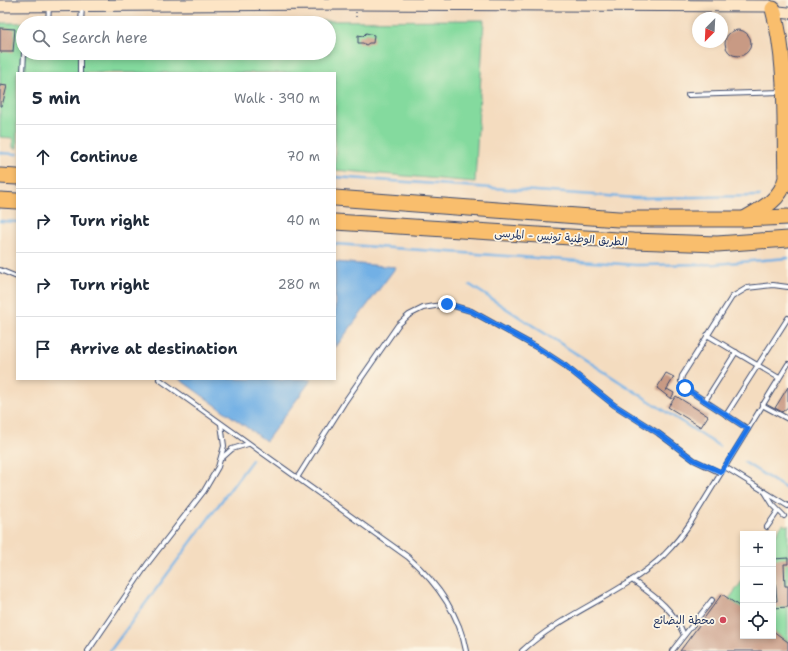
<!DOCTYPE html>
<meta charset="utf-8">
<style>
:root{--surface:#fff;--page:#f6f6f7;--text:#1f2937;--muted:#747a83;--line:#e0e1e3}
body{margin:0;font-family:"Shantell Sans","Playpen Sans Arabic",sans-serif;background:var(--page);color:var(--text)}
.controls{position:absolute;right:12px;bottom:12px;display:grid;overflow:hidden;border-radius:0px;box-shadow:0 2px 6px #0003}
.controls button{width:36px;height:36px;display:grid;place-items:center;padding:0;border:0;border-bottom:1px solid var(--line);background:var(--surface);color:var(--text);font:20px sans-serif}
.compass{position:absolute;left:692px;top:12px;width:36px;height:36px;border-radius:50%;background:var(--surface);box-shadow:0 2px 6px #0003;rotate:204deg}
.stop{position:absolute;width:12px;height:12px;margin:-9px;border:3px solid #1a73e8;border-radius:50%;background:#fff}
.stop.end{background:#1a73e8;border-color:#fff;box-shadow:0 1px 4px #0008}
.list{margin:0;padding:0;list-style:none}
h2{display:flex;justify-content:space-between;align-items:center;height:52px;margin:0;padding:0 16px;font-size:17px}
h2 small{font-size:13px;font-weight:400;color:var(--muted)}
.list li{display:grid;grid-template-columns:26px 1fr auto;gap:12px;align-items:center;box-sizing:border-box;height:64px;padding:0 16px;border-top:1px solid var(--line)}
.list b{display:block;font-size:15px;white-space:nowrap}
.list em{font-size:13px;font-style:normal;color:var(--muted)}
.icon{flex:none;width:22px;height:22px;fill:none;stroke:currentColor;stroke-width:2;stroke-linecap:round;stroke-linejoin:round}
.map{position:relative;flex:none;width:788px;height:651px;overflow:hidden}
.search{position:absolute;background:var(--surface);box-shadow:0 2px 6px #0003;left:16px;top:16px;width:320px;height:44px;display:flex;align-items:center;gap:10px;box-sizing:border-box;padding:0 14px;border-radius:22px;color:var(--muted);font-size:15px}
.panel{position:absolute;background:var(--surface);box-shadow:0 2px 6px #0003;left:16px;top:72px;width:320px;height:308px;border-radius:0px}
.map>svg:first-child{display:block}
.green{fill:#84da9e;stroke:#50847e;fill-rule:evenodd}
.water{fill:#72b0e5;stroke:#4670a2}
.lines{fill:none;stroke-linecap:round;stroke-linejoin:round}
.stream{stroke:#72b0e5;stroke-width:2.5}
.building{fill:#c89a84}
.lane-casing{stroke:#3c496d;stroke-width:6}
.secondary-casing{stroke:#3c496d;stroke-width:13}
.highway-casing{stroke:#3c496d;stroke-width:17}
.path{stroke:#3c496d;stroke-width:1.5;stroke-dasharray:1 3;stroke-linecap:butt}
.lane{stroke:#fff;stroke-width:4}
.secondary{stroke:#fde5c5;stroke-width:11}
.highway{stroke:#f9be6d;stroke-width:15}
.route{stroke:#1a73e8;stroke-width:5}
.poi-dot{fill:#d1495b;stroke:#fcf5e5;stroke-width:1.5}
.labels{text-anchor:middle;stroke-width:3.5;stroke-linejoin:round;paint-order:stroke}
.street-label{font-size:11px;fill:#1b2f5e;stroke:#fcf5e5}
.poi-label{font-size:11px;fill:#1b2f5e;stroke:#fcf5e5;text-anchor:end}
</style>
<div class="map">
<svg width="788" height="651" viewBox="0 0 788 651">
<rect width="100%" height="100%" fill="#fcf5e5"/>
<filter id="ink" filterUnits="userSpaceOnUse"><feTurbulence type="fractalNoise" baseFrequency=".025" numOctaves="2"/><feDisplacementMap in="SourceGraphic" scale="8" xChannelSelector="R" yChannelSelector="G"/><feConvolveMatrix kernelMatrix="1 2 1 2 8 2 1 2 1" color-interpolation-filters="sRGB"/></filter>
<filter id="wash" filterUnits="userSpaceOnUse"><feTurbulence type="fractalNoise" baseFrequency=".012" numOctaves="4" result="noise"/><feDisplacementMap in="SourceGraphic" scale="16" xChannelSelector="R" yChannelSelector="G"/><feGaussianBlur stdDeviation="0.9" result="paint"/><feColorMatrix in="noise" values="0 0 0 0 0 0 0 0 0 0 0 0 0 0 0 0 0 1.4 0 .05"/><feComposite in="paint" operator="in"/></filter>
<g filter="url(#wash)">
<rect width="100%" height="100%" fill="#f4dcbf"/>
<g class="green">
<path d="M484,20L475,182L335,170V73H17V148H13V138L0,137V23ZM23,23H329V53H23Z"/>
<path d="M783,524L786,526L788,524V642L773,631V538Z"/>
<path d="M743,580V609L729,599Z"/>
</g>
<g class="water">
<path d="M335,262L396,267L335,348Z"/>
<path d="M179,379H312L266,441Z"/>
</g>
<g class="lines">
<g class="stream">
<path d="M0,153L17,154"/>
<path d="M335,177L636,198L760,196"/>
<path d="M0,221L17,222"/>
<path d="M335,244L636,265L716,264L788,258"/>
<path d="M470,285L719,446"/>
<path d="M744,462L788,490"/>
<path d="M110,651L252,460"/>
</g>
</g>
<g id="blocks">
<g class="building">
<path d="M0,28L15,29L13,52H0Z"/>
<circle cx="738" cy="43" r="13"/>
<path d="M366,33L374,35L373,43H369L366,45L363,43H358V35L363,36Z"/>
<path d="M0,85L7,86L2,106H0Z"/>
<path d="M666,373L674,377L665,392L667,389L674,393L671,399L657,388Z"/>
<path d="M788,387V407L782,412L775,408Z"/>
<path d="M676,396L708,416L701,427L668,407Z"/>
<path d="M788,558V564H784L785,586H788V607L773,608V601H777L773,559Z"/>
<path d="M722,594L743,609V636H773V631L788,642V651H680Z"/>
</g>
</g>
</g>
<g filter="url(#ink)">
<use href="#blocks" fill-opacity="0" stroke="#3c496d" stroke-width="1"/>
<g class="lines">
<g class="lane-casing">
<g id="lane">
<path d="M48,23L49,6"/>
<path d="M81,23L82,6"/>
<path d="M23,73L24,53"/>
<path d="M80,73V53"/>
<path d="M688,95L781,92"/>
<path d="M0,270L17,277"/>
<path d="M707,335L779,378"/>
<path d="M159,379L408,557C436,582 459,612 466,651"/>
<path d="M705,401L736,352"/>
<path d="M762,405L788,419"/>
<path d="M726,415L788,318"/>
<path d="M748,429L685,388L681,381L682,376L732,297L747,288L773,285L788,287"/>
<path d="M222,458L232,449L248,444"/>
<path d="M725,467L788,506"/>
<path d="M297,478L346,400L398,325L409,315L423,308L447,304L471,311L538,348L564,365L614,405L658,433L694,460L721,473"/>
<path d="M765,492L773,505L784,516"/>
<path d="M767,527L778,511"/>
<path d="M632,580C654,596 674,609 684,635"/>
<path d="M88,651L148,563L204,491L218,467L224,446L221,424"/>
<path d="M522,651C564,612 622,595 664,555C674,545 683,534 691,522L788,364"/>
<path d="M672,651L712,600"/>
</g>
</g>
<g class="secondary-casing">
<g id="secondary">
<path d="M0,6L355,4L769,6"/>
<path d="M769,6L779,12L788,13"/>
</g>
</g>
<g class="highway-casing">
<g id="highway">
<path d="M0,176L17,177"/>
<path d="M335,198L618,219H743L788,217"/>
<path d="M0,200L17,201"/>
<path d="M746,218C764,208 781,199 786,178C784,122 788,63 773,9"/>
<path d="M335,222L633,241L717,244L788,239"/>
</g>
</g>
<path class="path" d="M356,12V18"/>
<use href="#lane" class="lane"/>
<use href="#secondary" class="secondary"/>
<use href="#highway" class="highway"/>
</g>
</g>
<g class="lines" filter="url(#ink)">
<path class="route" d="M447,304L471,311L538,348L564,365L614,405L658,433L694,460L721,472L748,429L685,388"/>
</g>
<circle class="poi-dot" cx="723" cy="620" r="4"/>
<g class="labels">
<g class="street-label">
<text transform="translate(561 237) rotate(4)" y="4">الطريق الوطنية تونس - المرسى</text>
</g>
<g class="poi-label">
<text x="715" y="624">محطة البضائع</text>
</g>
</g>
</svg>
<div class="controls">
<button>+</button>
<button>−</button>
<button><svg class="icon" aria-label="locate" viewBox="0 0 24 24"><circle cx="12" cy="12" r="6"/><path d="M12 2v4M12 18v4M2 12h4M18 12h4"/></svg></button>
</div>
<svg class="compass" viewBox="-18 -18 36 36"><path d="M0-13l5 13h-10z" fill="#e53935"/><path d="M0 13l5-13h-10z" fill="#747a83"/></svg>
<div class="stop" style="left:685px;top:388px"></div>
<div class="stop end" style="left:447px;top:304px"></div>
<div class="search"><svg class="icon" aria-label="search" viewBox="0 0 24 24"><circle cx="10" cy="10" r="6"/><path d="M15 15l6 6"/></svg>Search here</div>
<section class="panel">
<h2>5 min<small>Walk · 390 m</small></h2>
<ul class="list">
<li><svg class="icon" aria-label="ahead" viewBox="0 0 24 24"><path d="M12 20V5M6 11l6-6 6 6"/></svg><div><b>Continue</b></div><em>70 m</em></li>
<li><svg class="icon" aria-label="right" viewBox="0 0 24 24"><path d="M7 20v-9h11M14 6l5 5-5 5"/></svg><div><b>Turn right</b></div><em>40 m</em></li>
<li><svg class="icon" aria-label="right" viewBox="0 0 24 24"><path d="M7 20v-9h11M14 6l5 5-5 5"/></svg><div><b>Turn right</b></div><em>280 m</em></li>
<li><svg class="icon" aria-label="arrive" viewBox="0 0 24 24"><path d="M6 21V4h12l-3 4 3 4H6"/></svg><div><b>Arrive at destination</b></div></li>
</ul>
</section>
</div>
